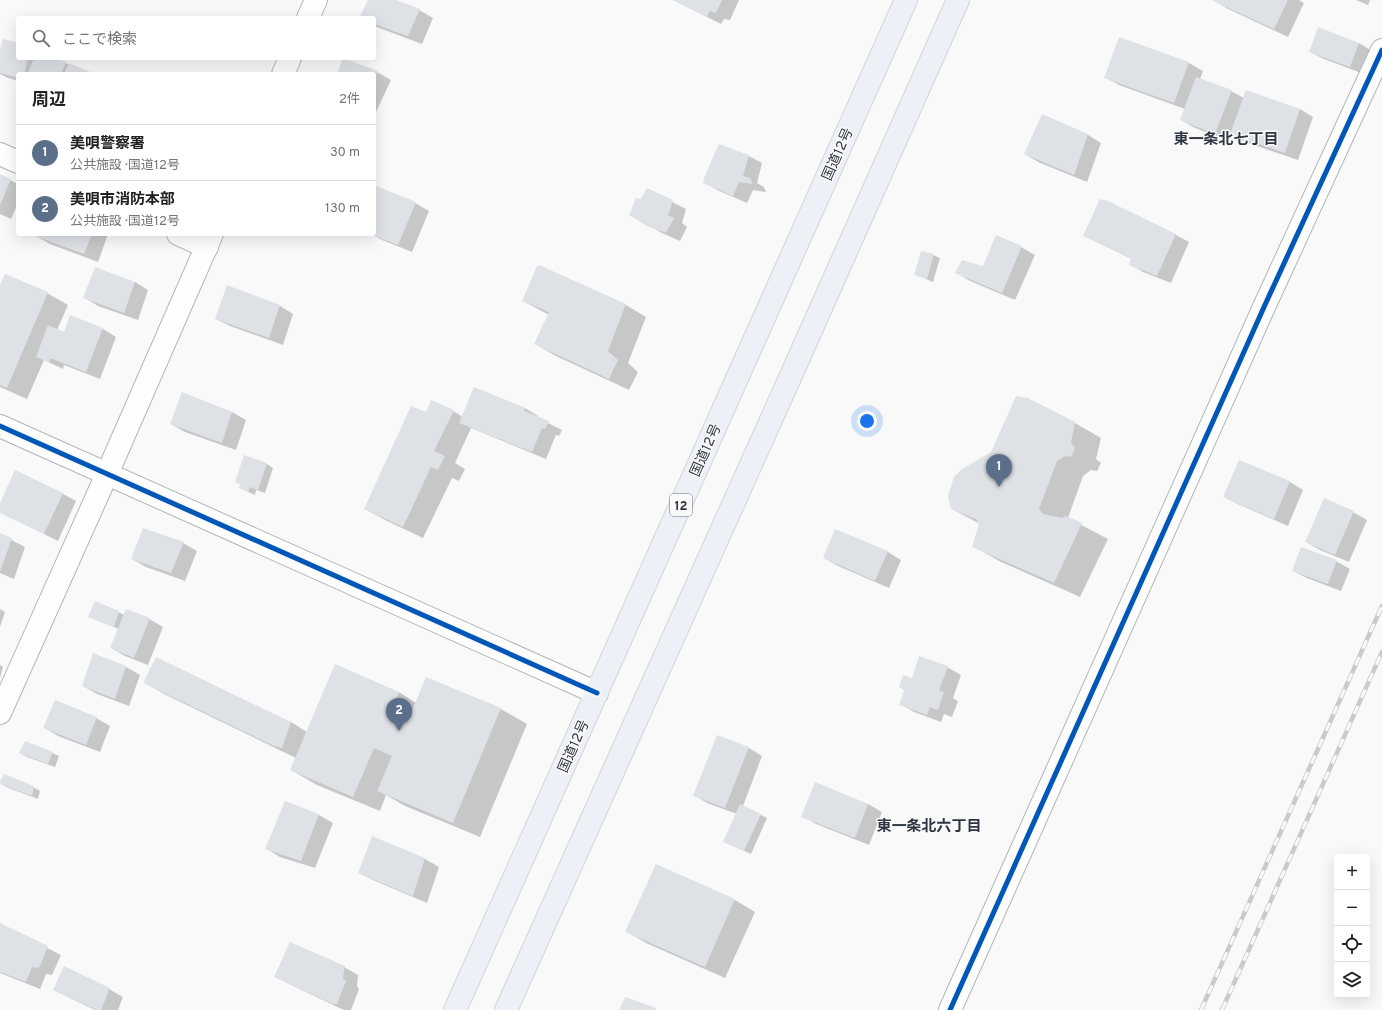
<!DOCTYPE html>
<html lang="ja">
<meta charset="utf-8">
<style>
:root{--surface:#fff;--page:#f2f2f2;--text:#202124;--muted:#757577;--line:#e0e0e0;--accent:#767a83}
body{margin:0;font-family:Overpass,"Noto Sans JP",sans-serif;background:var(--page);color:var(--text)}
.controls{position:absolute;right:12px;bottom:12px;display:grid;overflow:hidden;border-radius:4px;box-shadow:0 4px 16px #0002}
.controls button{width:36px;height:36px;display:grid;place-items:center;padding:0;border:0;border-bottom:1px solid var(--line);background:var(--surface);color:var(--text);font:20px sans-serif}
.you{position:absolute;left:867px;top:421px;width:14px;height:14px;margin:-10px;border:3px solid #fff;border-radius:50%;background:#1a73e8;box-shadow:0 0 0 6px #1a73e833}
.badge{display:grid;place-items:center;width:26px;height:26px;border-radius:50%;background:var(--accent);color:#fff;font-size:13px;font-weight:700}
.pin{position:absolute;translate:-50% -33px;filter:drop-shadow(0 1px 2px #0008)}
.pin::after{content:'';position:absolute;top:21px;width:14px;height:12px;background:inherit;clip-path:polygon(0 0,100% 0,50% 100%)}
.list{margin:0;padding:0;list-style:none}
h2{display:flex;justify-content:space-between;align-items:center;height:52px;margin:0;padding:0 16px;font-size:17px}
h2 small{font-size:13px;font-weight:400;color:var(--muted)}
.list li{display:grid;grid-template-columns:26px 1fr auto;gap:12px;align-items:center;box-sizing:border-box;height:56px;padding:0 16px;border-top:1px solid var(--line)}
.list b{display:block;font-size:15px;white-space:nowrap}
.list p{margin:0;font-size:13px;white-space:nowrap;color:var(--muted)}
.list em{font-size:13px;font-style:normal;color:var(--muted)}
.icon{flex:none;width:22px;height:22px;fill:none;stroke:currentColor;stroke-width:2;stroke-linecap:round;stroke-linejoin:round}
.map{position:relative;flex:none;width:1382px;height:1010px;overflow:hidden}
.search{position:absolute;background:var(--surface);box-shadow:0 4px 16px #0002;left:16px;top:16px;width:360px;height:44px;display:flex;align-items:center;gap:10px;box-sizing:border-box;padding:0 14px;border-radius:4px;color:var(--muted);font-size:15px}
.panel{position:absolute;background:var(--surface);box-shadow:0 4px 16px #0002;left:16px;top:72px;width:360px;height:164px;border-radius:4px}
.map>svg:first-child{display:block}
.shadow{fill:#0003}
.building{fill:#dee1e6}
.lines{fill:none;stroke-linecap:round;stroke-linejoin:round}
.minor-casing{stroke:#b2b5ba;stroke-width:24}
.highway-casing{stroke:#d3d4d7;stroke-width:24}
.minor{stroke:#fefefe;stroke-width:22}
.highway{stroke:#edf0f6;stroke-width:22}
.rail-casing{stroke:#c9cacb;stroke-width:4.5}
.rail{stroke:#f9f9f9;stroke-width:3;stroke-dasharray:9;stroke-linecap:butt}
.cycleway-casing{stroke:#f9f9f9;stroke-width:8}
.cycleway{stroke:#0057b8;stroke-width:5}
.labels{text-anchor:middle;stroke-width:3;stroke-linejoin:round;paint-order:stroke}
.shield{fill:#f9f9f9;stroke:#6c707a;stroke-width:1}
.shield-label{font-size:13px;font-weight:bold;fill:#2f3643}
.street-label{font-size:14px;fill:#2f3643;stroke:#f9f9f9}
.neighbourhood-label{font-size:15px;font-weight:bold;fill:#2f3643;stroke:#f9f9f9}
</style>
<div class="map">
<svg width="1382" height="1010" viewBox="0 0 1382 1010">
<rect width="100%" height="100%" fill="#f9f9f9"/>
<g class="shadow">
<path d="M369,0H393L419,10L433,18L422,44L374,26V18H360Z"/>
<path d="M676,0H739L730,20L724,19L721,24L689,8Z"/>
<path d="M1214,0H1299L1304,3L1288,37L1228,9Z"/>
<path d="M1356,0H1370L1368,5Z"/>
<path d="M1120,38L1189,63L1203,71L1200,79L1231,91L1244,98L1300,109L1313,117L1298,160L1245,142L1232,134L1229,141L1195,128L1181,120L1185,109L1119,85L1105,77Z"/>
<path d="M1359,43L1372,51L1364,74L1324,59L1310,52Z"/>
<path d="M18,44V58H53L92,74H18V81L8,78L0,74V53Z"/>
<path d="M377,72L391,80L376,112L374,111V74H338Z"/>
<path d="M1088,135L1101,143L1087,182L1038,162L1025,154Z"/>
<path d="M749,156L762,163L757,183L764,187L766,192L753,190L747,203L717,190L704,182Z"/>
<path d="M0,175L18,184V203L11,219L0,214Z"/>
<path d="M374,186L415,203L429,211L412,252L382,240L371,234H374Z"/>
<path d="M648,190L686,209L682,223L687,227L680,241L662,233L630,215Z"/>
<path d="M1107,202L1176,235L1189,242L1171,283L1143,272L1130,264L1132,259L1084,236Z"/>
<path d="M36,234H108L98,262L50,244L36,236Z"/>
<path d="M1021,247L1035,255L1015,300L970,281L957,273L984,267Z"/>
<path d="M933,255L940,258L933,282L915,274Z"/>
<path d="M539,266L626,305L646,317L628,363L638,372L629,390L556,356L535,344L549,315L523,301Z"/>
<path d="M135,282L148,290L138,320L98,306L85,298Z"/>
<path d="M228,287L280,306L293,314L283,345L230,326L216,319Z"/>
<path d="M0,288L47,293L68,305L57,330L64,333L71,317L103,329L116,337L100,379L64,365L63,369L44,360L27,399L0,387Z"/>
<path d="M474,388L525,408L538,416V418L562,430L559,436L556,435L546,459L471,428L455,463L465,469L459,481L452,478L423,538L385,520L365,509L426,414L453,411L463,417Z"/>
<path d="M182,394L232,412L246,420L236,450L185,432L171,424Z"/>
<path d="M1075,423L1101,438L1096,459L1101,463L1097,471L1091,470L1083,476L1068,518L1108,539L1080,597L999,561L973,546L980,524L952,509Z"/>
<path d="M245,456L267,464L273,468L265,493L256,490L255,495L240,488Z"/>
<path d="M1240,461L1290,482L1303,490L1288,526L1238,504L1224,497Z"/>
<path d="M63,494L76,501L58,541L0,512V505Z"/>
<path d="M1353,512L1367,520L1349,562L1320,550L1306,542Z"/>
<path d="M836,531L888,552L901,560L889,588L838,566L824,558Z"/>
<path d="M0,534L25,547L14,579L0,573Z"/>
<path d="M183,543L197,551L185,581L146,567L132,559Z"/>
<path d="M1336,561L1350,569L1341,591L1307,578L1293,571Z"/>
<path d="M95,603L125,615L149,619L163,627L148,665L125,656L111,648L119,629L89,617Z"/>
<path d="M0,609L5,612L0,627Z"/>
<path d="M94,654L126,667L140,675L129,706L97,694L83,686Z"/>
<path d="M0,665L3,667L0,678Z"/>
<path d="M947,667L961,675L953,698L958,701L952,717L944,714L941,722L914,712L900,704Z"/>
<path d="M427,678L501,709L527,724L480,837L405,806L386,795L380,811L317,785L291,770L296,758L164,694L144,682L291,722L307,732L399,692L416,703Z"/>
<path d="M96,718L110,726L100,752L58,736L45,728Z"/>
<path d="M749,748L762,756L743,806L767,818L751,854L731,845L737,814L707,803L694,795Z"/>
<path d="M20,753H52L59,756L55,767L27,757Z"/>
<path d="M0,783L33,787L40,791L38,799L6,787Z"/>
<path d="M815,784L868,804L882,812L869,845L816,824L803,816Z"/>
<path d="M286,802L319,815L333,823L315,868L280,857L267,849Z"/>
<path d="M372,838L425,859L439,867L427,903L373,880L359,873Z"/>
<path d="M656,865L735,900L755,912L725,978L646,943L626,931Z"/>
<path d="M0,924L61,955L52,975L46,974L40,989L0,973Z"/>
<path d="M344,967L358,975L357,986L359,989L351,1010H344L289,984L276,976Z"/>
<path d="M109,989L123,997L118,1010H95L68,997L54,990Z"/>
</g>
<g class="building">
<path d="M368,0H396L420,9L408,36L374,24V18H359Z"/>
<path d="M672,0H722L716,13L710,11L707,17Z"/>
<path d="M1213,0H1288L1274,29L1213,1Z"/>
<path d="M1318,27L1359,43L1350,67L1309,52Z"/>
<path d="M1119,37L1189,62L1174,103L1104,78Z"/>
<path d="M3,39L18,43V58H28L24,74H18V78L0,73V49Z"/>
<path d="M34,58H56L66,62L61,74H28Z"/>
<path d="M343,58L378,71L374,80V74H337Z"/>
<path d="M69,63L95,74H64Z"/>
<path d="M1196,77L1232,90L1215,134L1180,120Z"/>
<path d="M1246,90L1300,109L1285,153L1230,134Z"/>
<path d="M1042,114L1088,134L1074,175L1024,154Z"/>
<path d="M719,144L749,155L743,176L750,178L753,184L739,182L733,196L703,183L704,178Z"/>
<path d="M0,174L11,179L0,205Z"/>
<path d="M374,185L416,202L398,245L370,234H374Z"/>
<path d="M647,188L673,200L668,216L672,217L674,218L666,233L647,226L629,215L636,198L641,199Z"/>
<path d="M1100,199L1108,201L1176,234L1157,276L1129,265L1131,258L1083,236Z"/>
<path d="M35,234H92L84,254L35,236Z"/>
<path d="M996,235L1022,246L1002,293L955,273L962,260L983,266Z"/>
<path d="M921,251L934,254L927,279L914,275Z"/>
<path d="M539,265L626,304L608,351L618,360L609,379L534,344L549,312L522,301L537,266Z"/>
<path d="M95,267L135,282L124,313L83,298Z"/>
<path d="M5,274L48,292L7,388L0,385V285Z"/>
<path d="M227,285L280,305L269,338L215,319Z"/>
<path d="M70,315L103,328L86,372L50,358L49,362L36,357L48,325L64,332Z"/>
<path d="M474,387L525,408L524,411L549,421L545,429L542,428L532,452L459,423Z"/>
<path d="M182,392L232,412L222,443L170,424Z"/>
<path d="M1016,396L1028,398L1075,422L1071,443L1075,448L1071,457L1065,456L1057,461L1039,509L1043,514L1062,518L1066,516L1082,523L1054,583L972,547L979,524L976,519L951,509L948,496L954,477L962,469L991,452Z"/>
<path d="M431,400L454,410L434,451L445,456L438,470L431,467L403,527L364,509L411,406L426,412Z"/>
<path d="M244,455L267,463L258,490L250,487L248,492L239,488L240,484L235,482Z"/>
<path d="M1239,460L1290,481L1274,519L1223,497Z"/>
<path d="M15,470L63,493L44,534L0,513V503Z"/>
<path d="M1324,498L1354,511L1335,555L1305,542Z"/>
<path d="M143,528L184,542L171,573L131,559Z"/>
<path d="M835,529L888,551L875,581L823,558Z"/>
<path d="M0,533L12,538L0,572Z"/>
<path d="M1301,547L1337,560L1328,584L1292,571Z"/>
<path d="M95,601L119,611L114,627L88,617Z"/>
<path d="M126,609L150,618L134,658L110,648Z"/>
<path d="M93,653L126,666L115,699L82,686Z"/>
<path d="M919,656L948,666L939,691L944,692L938,710L930,707L927,715L899,705L904,690L899,687L903,675L912,678Z"/>
<path d="M156,657L291,722L282,748L274,746L143,683Z"/>
<path d="M335,664L399,692L393,707L410,715L426,677L501,708L453,823L377,791L392,756L374,748L353,797L290,770Z"/>
<path d="M55,700L97,717L86,745L43,728Z"/>
<path d="M717,735L749,747L725,808L693,796Z"/>
<path d="M25,741L53,752L48,764L19,753Z"/>
<path d="M4,774L34,786L32,796L0,784V781Z"/>
<path d="M815,782L868,804L855,838L801,817Z"/>
<path d="M285,801L319,814L301,861L265,849Z"/>
<path d="M740,804L761,814L744,851L723,842Z"/>
<path d="M372,836L425,858L413,896L358,873Z"/>
<path d="M656,864L735,899L705,967L625,932Z"/>
<path d="M0,923L48,946L39,968L32,967L26,982L0,972Z"/>
<path d="M290,942L345,966L343,978L346,981L337,1004H333L274,977Z"/>
<path d="M64,966L110,988L101,1010H97L53,990Z"/>
<path d="M625,997L656,1008L655,1010H619Z"/>
</g>
<g class="lines">
<g class="minor-casing">
<g id="minor">
<path d="M308,18L316,0"/>
<path d="M283,74L290,58"/>
<path d="M0,154L18,162"/>
<path d="M178,234L207,247"/>
<path d="M0,426L597,693"/>
<path d="M0,713L107,474L212,234"/>
<path d="M950,1010L1264,307L1382,50"/>
</g>
</g>
<g class="highway-casing">
<g id="highway">
<path d="M455,1010L906,0"/>
<path d="M506,1010L797,362L958,0"/>
</g>
</g>
<use href="#minor" class="minor"/>
<use href="#highway" class="highway"/>
<g class="rail-casing">
<g id="rail">
<path d="M1201,1010L1382,606"/>
<path d="M1222,1010L1382,652"/>
</g>
</g>
<use href="#rail" class="rail"/>
<g class="cycleway-casing">
<g id="cycleway">
<path d="M0,426L597,693"/>
<path d="M950,1010L1264,307L1382,50"/>
</g>
</g>
<use href="#cycleway" class="cycleway"/>
</g>
<g class="labels">
<rect class="shield" x="670" y="494" width="22" height="22" rx="3"/>
<g class="shield-label">
<text x="681" y="510">12</text>
</g>
<g class="street-label">
<text transform="translate(837 154) rotate(-66)" y="5">国道12号</text>
<text transform="translate(705 450) rotate(-66)" y="5">国道12号</text>
<text transform="translate(573 746) rotate(-66)" y="5">国道12号</text>
</g>
<g class="neighbourhood-label">
<text x="1226" y="144">東一条北七丁目</text>
<text x="929" y="831">東一条北六丁目</text>
</g>
</g>
</svg>
<div class="controls">
<button>+</button>
<button>−</button>
<button><svg class="icon" aria-label="locate" viewBox="0 0 24 24"><circle cx="12" cy="12" r="6"/><path d="M12 2v4M12 18v4M2 12h4M18 12h4"/></svg></button>
<button><svg class="icon" aria-label="layers" viewBox="0 0 24 24"><path d="M12 4l9 5-9 5-9-5zM3 14l9 5 9-5"/></svg></button>
</div>
<div class="you"></div>
<div class="pin badge" style="left:999px;top:487px;background:#5c6f8a">1</div>
<div class="pin badge" style="left:399px;top:731px;background:#5c6f8a">2</div>
<div class="search"><svg class="icon" aria-label="search" viewBox="0 0 24 24"><circle cx="10" cy="10" r="6"/><path d="M15 15l6 6"/></svg>ここで検索</div>
<section class="panel">
<h2>周辺<small>2件</small></h2>
<ul class="list">
<li><span class="badge" style="background:#5c6f8a">1</span><div><b>美唄警察署</b><p>公共施設 · 国道12号</p></div><em>30 m</em></li>
<li><span class="badge" style="background:#5c6f8a">2</span><div><b>美唄市消防本部</b><p>公共施設 · 国道12号</p></div><em>130 m</em></li>
</ul>
</section>
</div>
